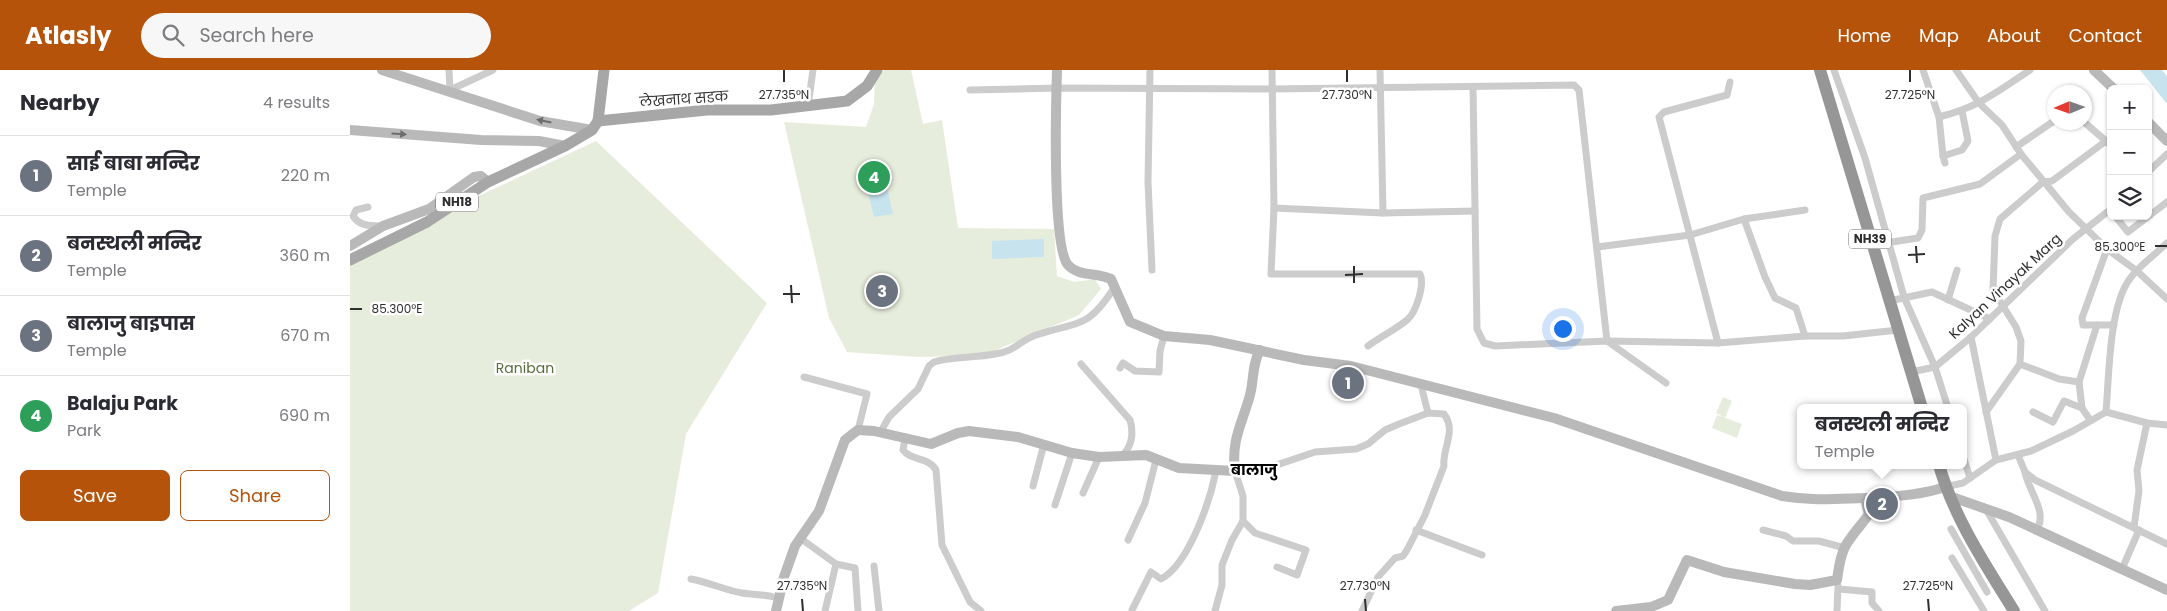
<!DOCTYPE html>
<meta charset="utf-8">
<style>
:root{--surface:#fff;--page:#f7f7f7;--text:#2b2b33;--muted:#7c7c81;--line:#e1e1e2;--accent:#b45309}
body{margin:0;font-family:Poppins,"Noto Sans Devanagari",sans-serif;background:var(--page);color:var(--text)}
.controls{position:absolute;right:15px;top:15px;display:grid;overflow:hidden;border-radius:8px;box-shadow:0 1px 4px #0004}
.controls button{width:45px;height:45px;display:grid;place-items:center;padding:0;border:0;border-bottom:1px solid var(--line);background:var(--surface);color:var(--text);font:25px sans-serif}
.compass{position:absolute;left:1697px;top:15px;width:45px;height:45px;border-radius:50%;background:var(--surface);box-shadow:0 1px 4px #0004;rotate:268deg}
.you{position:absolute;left:1212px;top:258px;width:18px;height:18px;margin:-12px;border:4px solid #fff;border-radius:50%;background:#1a73e8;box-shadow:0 0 0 8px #1a73e833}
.badge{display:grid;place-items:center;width:32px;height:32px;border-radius:50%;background:var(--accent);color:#fff;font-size:16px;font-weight:700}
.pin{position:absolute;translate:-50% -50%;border:2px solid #fff;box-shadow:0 1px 5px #0006}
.popup{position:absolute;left:1447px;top:334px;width:170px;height:65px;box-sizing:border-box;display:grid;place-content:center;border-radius:8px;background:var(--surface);filter:drop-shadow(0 1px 4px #0005);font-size:16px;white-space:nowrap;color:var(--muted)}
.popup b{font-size:19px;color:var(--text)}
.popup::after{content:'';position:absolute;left:50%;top:100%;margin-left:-10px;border:10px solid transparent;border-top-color:var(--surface)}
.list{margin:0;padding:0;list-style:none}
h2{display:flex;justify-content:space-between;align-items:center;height:65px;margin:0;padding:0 20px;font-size:21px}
h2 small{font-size:16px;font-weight:400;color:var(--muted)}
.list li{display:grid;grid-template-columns:32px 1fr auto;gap:15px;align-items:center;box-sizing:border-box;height:80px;padding:0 20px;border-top:1px solid var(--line)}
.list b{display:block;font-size:19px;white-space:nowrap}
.list p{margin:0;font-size:16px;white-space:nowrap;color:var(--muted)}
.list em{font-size:16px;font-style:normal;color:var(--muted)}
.actions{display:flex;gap:10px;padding:15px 20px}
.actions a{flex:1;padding:11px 0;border:1px solid var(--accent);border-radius:8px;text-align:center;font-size:18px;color:var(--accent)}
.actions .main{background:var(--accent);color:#fff}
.icon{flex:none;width:28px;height:28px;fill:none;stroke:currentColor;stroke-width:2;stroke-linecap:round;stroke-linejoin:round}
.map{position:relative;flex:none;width:1817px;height:541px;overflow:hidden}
header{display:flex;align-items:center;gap:30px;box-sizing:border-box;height:70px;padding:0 25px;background:var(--accent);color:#fff}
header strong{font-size:24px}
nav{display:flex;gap:28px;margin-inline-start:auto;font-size:18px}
.search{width:350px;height:45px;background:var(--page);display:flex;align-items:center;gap:12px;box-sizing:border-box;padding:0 18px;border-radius:28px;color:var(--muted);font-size:19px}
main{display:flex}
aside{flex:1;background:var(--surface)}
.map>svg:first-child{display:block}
.green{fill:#e7eddc}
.water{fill:#c7e3ee}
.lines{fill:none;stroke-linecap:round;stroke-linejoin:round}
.street{stroke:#ccc;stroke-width:7}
.secondary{stroke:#b9b9b9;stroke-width:10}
.primary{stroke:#a7a7a7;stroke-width:11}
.highway{stroke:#969696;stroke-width:12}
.oneway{fill:#6d6d6d}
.ticks{fill:none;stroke:#2f2f2f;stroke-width:2}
.labels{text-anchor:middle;stroke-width:5;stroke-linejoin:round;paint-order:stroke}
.shield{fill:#fff;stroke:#6d6d6d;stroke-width:1}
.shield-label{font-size:12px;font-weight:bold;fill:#2f2f2f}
.street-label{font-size:14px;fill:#2f2f2f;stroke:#fff}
.park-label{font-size:14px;fill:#576e39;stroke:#fff}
.neighbourhood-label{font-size:15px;font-weight:bold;fill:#000;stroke:#fff}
.ticks-label{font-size:12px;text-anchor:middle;fill:#2f2f2f;stroke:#fff;stroke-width:5;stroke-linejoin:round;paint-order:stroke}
</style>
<header>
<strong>Atlasly</strong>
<div class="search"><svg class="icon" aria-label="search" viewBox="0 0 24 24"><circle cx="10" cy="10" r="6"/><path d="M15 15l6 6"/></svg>Search here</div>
<nav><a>Home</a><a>Map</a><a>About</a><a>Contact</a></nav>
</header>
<main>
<aside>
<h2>Nearby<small>4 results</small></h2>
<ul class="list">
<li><span class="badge" style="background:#6b7280">1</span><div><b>साई बाबा मन्दिर</b><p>Temple</p></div><em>220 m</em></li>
<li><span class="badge" style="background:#6b7280">2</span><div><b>बनस्थली मन्दिर</b><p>Temple</p></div><em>360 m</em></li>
<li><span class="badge" style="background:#6b7280">3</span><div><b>बालाजु बाइपास</b><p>Temple</p></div><em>670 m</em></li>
<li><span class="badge" style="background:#2e9e5b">4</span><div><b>Balaju Park</b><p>Park</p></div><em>690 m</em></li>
</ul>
<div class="actions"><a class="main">Save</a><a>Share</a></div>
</aside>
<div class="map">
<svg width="1817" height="541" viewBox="0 0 1817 541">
<rect width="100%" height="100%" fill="#fff"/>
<g class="green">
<path d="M535,0H561L573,54L592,50L608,158L704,159L707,206L724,212L745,209L751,219L729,245L644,281L617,286L567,287L497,282L479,248L434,52L516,57L524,34L525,5Z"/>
<path d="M246,71L417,233L336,364L308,523L279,541H0V186Z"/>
<path d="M1373,327L1382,331L1375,348L1366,343Z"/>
<path d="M1367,345L1392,354L1387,368L1362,358Z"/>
</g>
<g class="water">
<path d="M1790,0H1812L1817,6V34Z"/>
<path d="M531,92L543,144L524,147L511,95Z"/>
<path d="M694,169V187L642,189V171Z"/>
</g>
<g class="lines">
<g class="street">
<path d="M99,0L100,20L143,0"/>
<path d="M800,0L798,112L802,200"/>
<path d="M922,0L924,138L921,204H1070C1075,214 1066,243 1057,250C1045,260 1030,267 1018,276"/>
<path d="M1030,0L1033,143"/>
<path d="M1484,0L1515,88L1554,227L1585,297L1598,338"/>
<path d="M1573,0L1589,47L1593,86"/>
<path d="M1606,0L1629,33L1652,55L1671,84L1719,142L1757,179L1787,201L1817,229"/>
<path d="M1123,17L1127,259L1134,273L1145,276L1257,271L1368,273L1455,266H1493L1548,260"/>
<path d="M620,20L707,18L921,19L1224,15L1229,20L1257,271L1316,313"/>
<path d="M458,36L463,0"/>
<path d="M1589,47C1629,37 1647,22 1680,0"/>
<path d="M1734,52L1756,71"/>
<path d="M1666,77L1704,51"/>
<path d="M1595,93L1593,86L1612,80L1618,71L1612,41"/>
<path d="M1798,102L1817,84"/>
<path d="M18,137L6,140L3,146C10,157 21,155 32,156"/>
<path d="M924,138L1033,143L1125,141"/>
<path d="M1765,146L1778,162L1817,132"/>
<path d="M1394,149L1415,207L1425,228L1446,238L1455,266"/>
<path d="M1522,175L1568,168L1572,160L1573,128L1630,114L1671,84"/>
<path d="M1247,177L1340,165L1394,149L1455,140"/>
<path d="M1757,179L1732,248L1733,255H1764"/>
<path d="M1598,230L1607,200"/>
<path d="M1539,231L1582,222L1640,249"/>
<path d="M1621,267L1646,390"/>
<path d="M1368,273L1309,47L1314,42L1377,25L1380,12"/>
<path d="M731,294L780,350C784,364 782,376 772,386"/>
<path d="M1670,294L1709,309L1729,312"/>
<path d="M770,298L773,293L785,301L809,302L810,281L814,266"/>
<path d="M1561,302L1585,297L1621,267L1723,169L1761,139"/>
<path d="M454,307L517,324L508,360"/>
<path d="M1071,315L1078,343"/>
<path d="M1636,342L1670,294L1671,271L1666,257L1643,220L1645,166L1650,149L1693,112L1702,111L1756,71L1761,76"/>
<path d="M1683,342L1703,352L1714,331L1732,338"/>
<path d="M1756,342C1759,307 1759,238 1779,210C1788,196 1805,185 1817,173"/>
<path d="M1740,350L1732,338L1729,312L1747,255"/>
<path d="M530,363L539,347L568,319L579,296L584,292C603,286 625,288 645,284C666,281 669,271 686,265C728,251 737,260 764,218"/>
<path d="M555,368L553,380C561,391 579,387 586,400L592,475L620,532L631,541"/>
<path d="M1668,385L1675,402L1685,410L1817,474"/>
<path d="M1613,386L1620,408"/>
<path d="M1675,402C1678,421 1699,442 1686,461"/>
<path d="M683,416L694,374"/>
<path d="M1595,417L1613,413L1646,390L1681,381L1723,361L1756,342L1797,353L1817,355"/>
<path d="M733,423L749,387"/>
<path d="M705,435L722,383"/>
<path d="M1637,441L1695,541"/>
<path d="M893,451L905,463L956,480L947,505L927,497"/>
<path d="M1784,457L1789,421L1787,400L1797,353"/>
<path d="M1601,459L1637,522"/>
<path d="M1066,460L1132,485"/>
<path d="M1413,460L1436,466L1443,471H1469L1495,478"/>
<path d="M450,468L486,494L505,498L508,541"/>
<path d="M778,470L795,433L806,390"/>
<path d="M1602,488L1634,541"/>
<path d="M524,496L529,541"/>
<path d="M1772,499L1789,460"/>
<path d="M341,509C358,512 375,520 392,523C405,525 415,524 428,528"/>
<path d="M1489,519L1522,522V533L1529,541"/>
<path d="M782,540L801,502L811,509C839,494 860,431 866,401"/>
<path d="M475,541L486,494"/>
<path d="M865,541L872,515V495L882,470L893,451V426L885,401L918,398L965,382L1006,379L1018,374L1035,360L1049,354L1078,343L1094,344C1107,361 1092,378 1094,396L1075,445L1057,480L1053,486L1045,488L1028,507L1012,541"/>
<path d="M1487,541L1488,516"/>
</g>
<g class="secondary">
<path d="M32,0L190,51L242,60"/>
<path d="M707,0C706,31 702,177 718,195C729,207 747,202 761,209L780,252L814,266L860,270L954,290L1001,296L1204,348L1432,426C1463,431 1484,429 1514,428C1543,426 1568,426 1595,417"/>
<path d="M1744,0L1764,19"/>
<path d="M1798,52L1817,71"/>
<path d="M0,60L131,70L189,71L215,76"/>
<path d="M0,176L33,156L79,139L124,107L131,106L138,112"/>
<path d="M1599,426L1659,447L1817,520"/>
<path d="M426,541L434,507L445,476L469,441L495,370L508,360L524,361L581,374L608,363L619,361L668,367L722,383L749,387L796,385L829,398L885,401C881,370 892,354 900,325C904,310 902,294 910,280"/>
<path d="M1266,541L1301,537L1318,530L1337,490L1374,502L1445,514L1460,515L1487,510C1489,496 1491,480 1500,469C1506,460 1513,453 1519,444L1515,428"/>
</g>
<g class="primary">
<path d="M248,51L357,40H421L497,31L517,16L527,0"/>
<path d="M0,190L77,152L138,112L215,76L242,60L248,51L254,0"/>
</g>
<g class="highway">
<path d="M1470,0L1572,338"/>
<path d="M1589,395C1604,448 1635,494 1664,541"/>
</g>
</g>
<defs><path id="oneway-solid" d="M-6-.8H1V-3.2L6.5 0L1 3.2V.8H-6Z" transform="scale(1.25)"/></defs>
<g class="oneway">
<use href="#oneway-solid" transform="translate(194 51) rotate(-168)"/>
<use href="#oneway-solid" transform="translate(49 64) rotate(4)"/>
</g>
<path class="ticks" d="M434,0V12M997,0V12M1560,0V12M1566,176L1567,193M1805,176H1817M1558,185L1575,184M1004,196V213M995,205L1013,204M441,215L442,233M433,224H450M0,239H12M452,529L453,541M1015,529L1016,541M1578,529L1579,541"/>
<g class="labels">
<g class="shield">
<rect x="86" y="122.5" width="42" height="19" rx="4"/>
<rect x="1499" y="159.5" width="42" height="19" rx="4"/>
</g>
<g class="shield-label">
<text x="107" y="136">NH18</text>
<text x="1520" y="173">NH39</text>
</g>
<g class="street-label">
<text transform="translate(334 29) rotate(-4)" y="5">लेखनाथ सडक</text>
<text transform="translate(1655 216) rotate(-43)" y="5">Kalyan Vinayak Marg</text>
</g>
<g class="park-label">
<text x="175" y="303">Raniban</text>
</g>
<g class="neighbourhood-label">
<text x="904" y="405">बालाजु</text>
</g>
</g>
<g class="ticks-label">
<text x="434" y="29">27.735°N</text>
<text x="997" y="29">27.730°N</text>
<text x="1560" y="29">27.725°N</text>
<text x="1770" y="181">85.300°E</text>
<text x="47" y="243">85.300°E</text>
<text x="452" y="520">27.735°N</text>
<text x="1015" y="520">27.730°N</text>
<text x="1578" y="520">27.725°N</text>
</g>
</svg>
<div class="controls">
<button>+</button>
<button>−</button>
<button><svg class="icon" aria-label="layers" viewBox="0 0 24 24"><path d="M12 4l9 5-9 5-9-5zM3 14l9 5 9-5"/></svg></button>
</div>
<svg class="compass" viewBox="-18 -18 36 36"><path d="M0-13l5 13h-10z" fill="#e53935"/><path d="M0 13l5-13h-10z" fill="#7c7c81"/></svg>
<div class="you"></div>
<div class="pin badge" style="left:998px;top:313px;background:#6b7280">1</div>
<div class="pin badge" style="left:1532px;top:434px;background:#6b7280">2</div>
<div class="popup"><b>बनस्थली मन्दिर</b>Temple</div>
<div class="pin badge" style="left:532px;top:221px;background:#6b7280">3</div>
<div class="pin badge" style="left:524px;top:107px;background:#2e9e5b">4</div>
</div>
</main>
